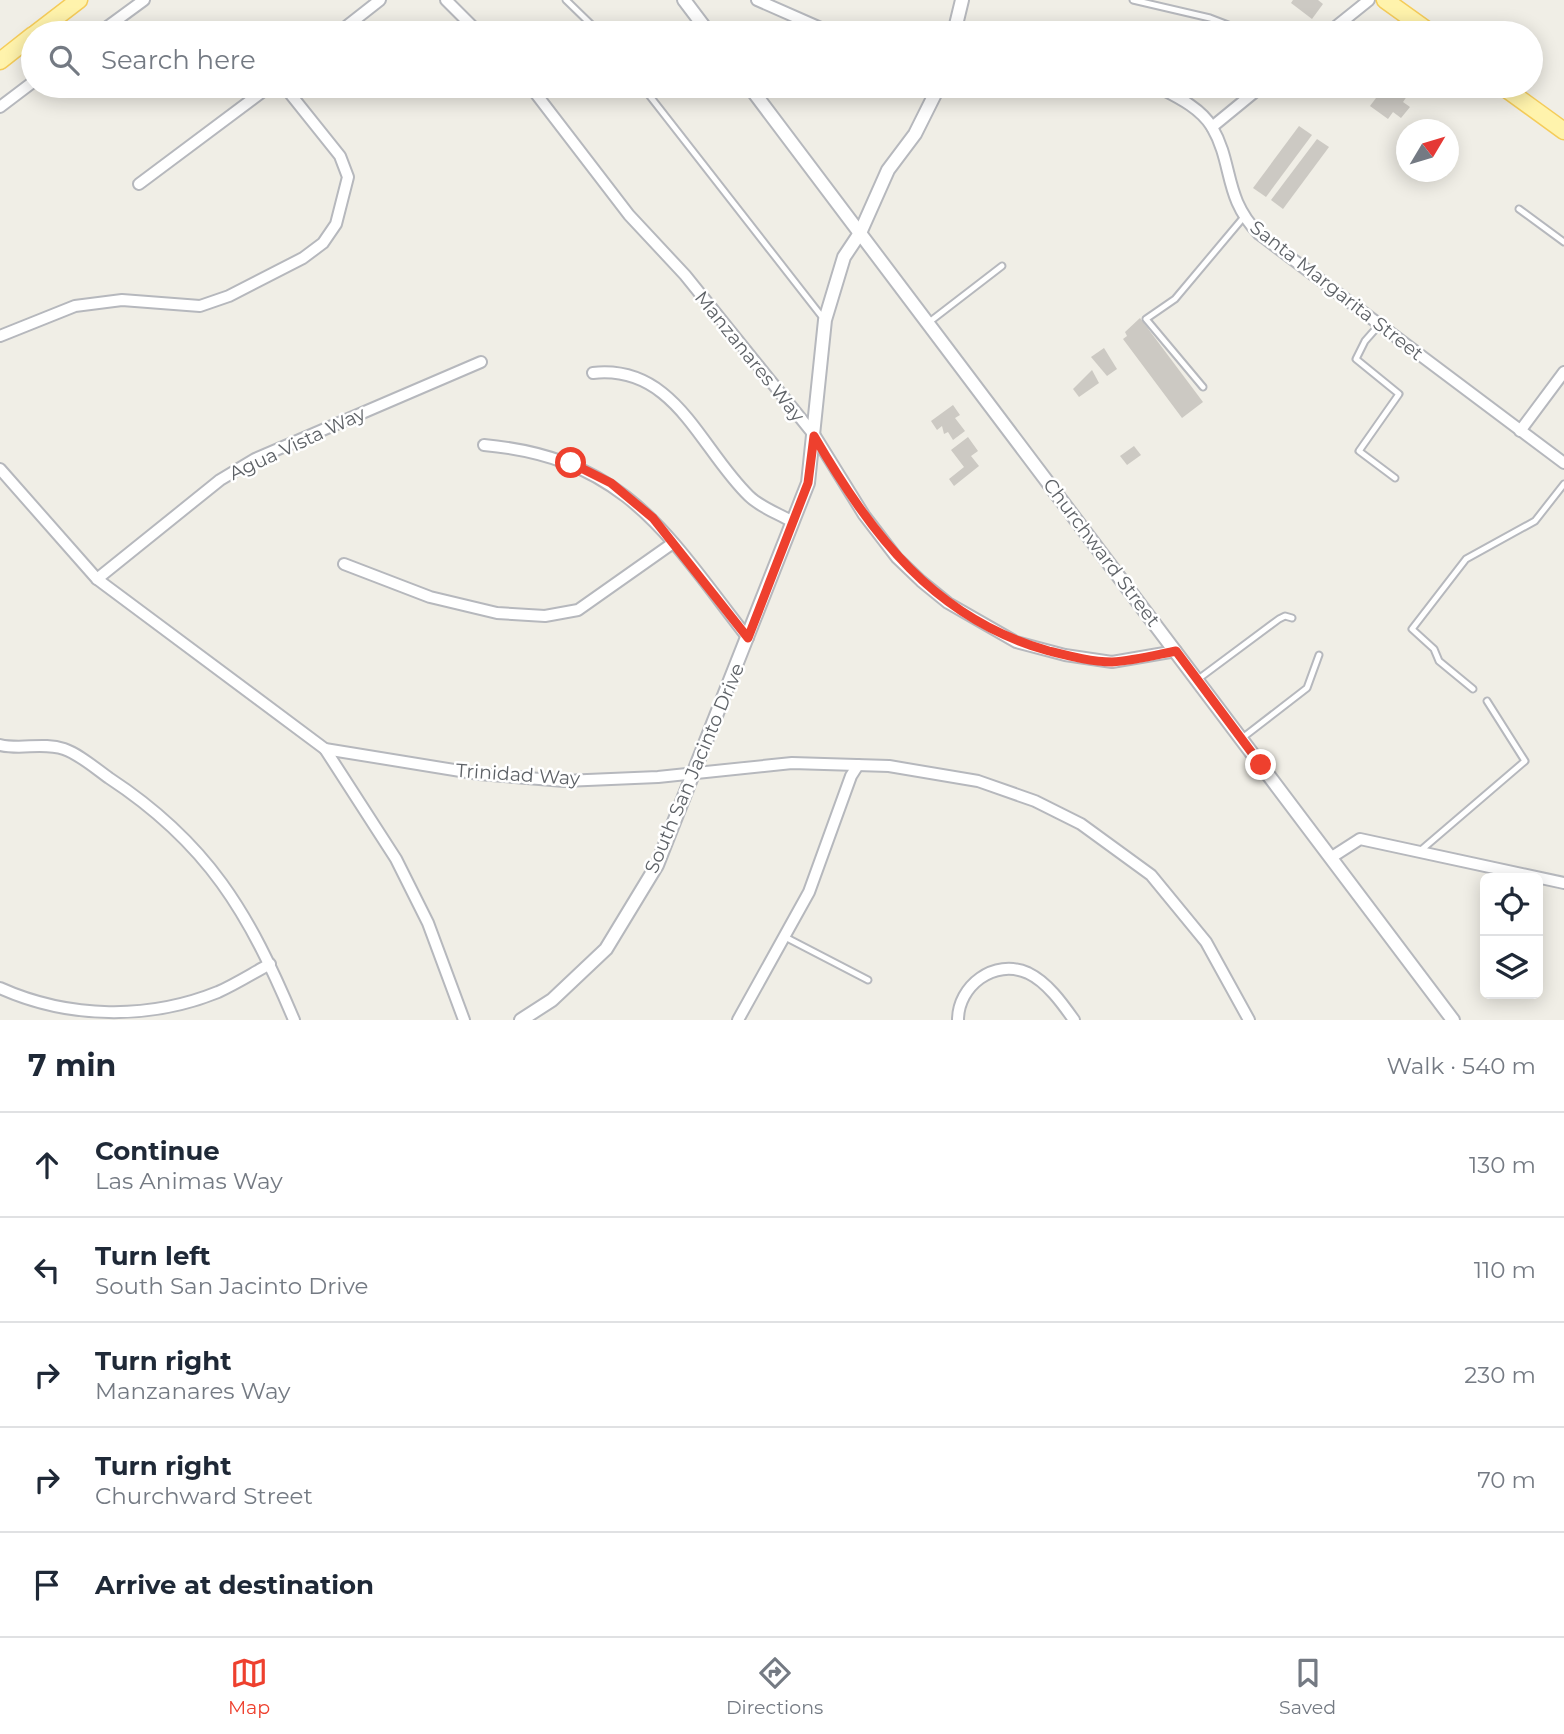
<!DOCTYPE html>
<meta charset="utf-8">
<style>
:root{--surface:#fff;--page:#f6f6f7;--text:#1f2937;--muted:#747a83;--line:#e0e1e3;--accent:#ee402e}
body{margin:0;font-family:Montserrat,sans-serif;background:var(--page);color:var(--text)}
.controls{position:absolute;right:21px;bottom:21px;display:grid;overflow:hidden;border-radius:10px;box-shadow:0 4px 18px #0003}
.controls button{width:63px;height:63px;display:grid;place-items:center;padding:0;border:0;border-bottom:2px solid var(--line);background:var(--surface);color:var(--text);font:35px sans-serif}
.compass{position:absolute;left:1396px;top:119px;width:63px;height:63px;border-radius:50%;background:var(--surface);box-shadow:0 4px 18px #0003;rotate:52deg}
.stop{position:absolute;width:21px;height:21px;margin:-16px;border:5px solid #ee402e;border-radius:50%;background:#fff}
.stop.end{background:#ee402e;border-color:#fff;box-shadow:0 2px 7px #0008}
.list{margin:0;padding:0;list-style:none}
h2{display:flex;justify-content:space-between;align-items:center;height:91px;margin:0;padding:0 28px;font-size:30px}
h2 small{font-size:23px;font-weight:400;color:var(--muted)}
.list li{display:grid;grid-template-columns:46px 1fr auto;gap:21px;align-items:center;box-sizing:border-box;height:105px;padding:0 28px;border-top:2px solid var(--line)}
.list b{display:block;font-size:26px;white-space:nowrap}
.list p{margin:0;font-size:23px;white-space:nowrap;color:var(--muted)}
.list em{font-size:23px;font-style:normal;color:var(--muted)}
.icon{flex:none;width:38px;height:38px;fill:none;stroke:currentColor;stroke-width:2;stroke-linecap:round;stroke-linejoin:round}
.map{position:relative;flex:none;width:1564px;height:1020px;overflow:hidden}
.search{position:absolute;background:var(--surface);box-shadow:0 4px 18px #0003;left:21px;right:21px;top:21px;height:77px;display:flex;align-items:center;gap:18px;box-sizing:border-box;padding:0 24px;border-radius:38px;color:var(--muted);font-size:26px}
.sheet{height:616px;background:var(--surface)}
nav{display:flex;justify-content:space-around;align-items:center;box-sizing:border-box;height:98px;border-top:2px solid var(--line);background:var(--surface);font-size:19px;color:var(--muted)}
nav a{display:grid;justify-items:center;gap:4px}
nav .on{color:var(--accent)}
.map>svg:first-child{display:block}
.building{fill:#ccc9c3}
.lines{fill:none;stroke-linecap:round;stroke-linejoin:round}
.service-casing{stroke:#b6b8bd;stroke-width:9}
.minor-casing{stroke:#b6b8bd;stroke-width:14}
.tertiary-casing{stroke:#b6b8bd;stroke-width:16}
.primary-casing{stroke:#f5cc5a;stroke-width:19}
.service{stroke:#fff;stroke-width:5}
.minor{stroke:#fff;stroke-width:10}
.tertiary{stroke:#fff;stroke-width:12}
.primary{stroke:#fff3ac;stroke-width:16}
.route{stroke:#ee402e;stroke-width:9}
.labels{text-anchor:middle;stroke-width:5;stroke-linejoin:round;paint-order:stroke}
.street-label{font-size:19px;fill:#5e6267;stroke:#fff}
</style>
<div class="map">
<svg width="1564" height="1020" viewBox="0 0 1564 1020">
<rect width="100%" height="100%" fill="#f0eee6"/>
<g class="building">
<path d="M1293,0H1318L1323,4L1312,19L1291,3Z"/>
<path d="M1385,86H1414L1403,102L1410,107L1401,118L1393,112L1388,119L1370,106Z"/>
<path d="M1299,126L1312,135L1266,197L1253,188Z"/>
<path d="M1317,139L1329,147L1283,209L1271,200Z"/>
<path d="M1140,318L1203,402L1182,418L1123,339L1127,336L1125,332Z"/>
<path d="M1104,348L1117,369L1107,376L1091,357Z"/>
<path d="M1092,370L1099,383L1079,397L1073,389Z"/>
<path d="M953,405L960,415L955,418L965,431L953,440L948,432L944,434L942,426L937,430L931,421Z"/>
<path d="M968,437L978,451L971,456L979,466L954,486L949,479L964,467L951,450Z"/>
<path d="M1134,446L1141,455L1127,465L1120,456Z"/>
</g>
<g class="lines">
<g class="service-casing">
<g id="service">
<path d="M566,0L600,33"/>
<path d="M1133,0L1210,18L1249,33"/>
<path d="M642,86L823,318"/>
<path d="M1519,209L1564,242"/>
<path d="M928,323L1002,266"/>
<path d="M1380,324L1365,341L1356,359L1399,394L1359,451L1395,478"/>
<path d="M1203,387L1146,319L1175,299L1243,218"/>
<path d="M1197,680L1279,619L1285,616L1292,618"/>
<path d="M1473,689L1439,661L1434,649L1412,629L1466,559L1535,521L1564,484"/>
<path d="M1241,739L1307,688L1319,655"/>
<path d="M1420,851L1525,761L1487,701"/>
<path d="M787,938L868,980"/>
</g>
</g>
<g class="minor-casing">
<g id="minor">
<path d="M446,0L479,33"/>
<path d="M757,0L832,33"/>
<path d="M99,33L144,0"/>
<path d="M338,33L380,0"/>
<path d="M1328,33L1369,0"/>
<path d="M530,86L629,215L685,275L815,436L864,515L897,558L921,581L948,603L1016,642L1065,655L1112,662L1176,651"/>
<path d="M1156,86C1175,96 1200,107 1212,127C1234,165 1223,197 1259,234L1564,463"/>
<path d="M0,107L33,82"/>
<path d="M1212,127L1262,86"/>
<path d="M139,184L270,86"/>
<path d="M0,336L75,306L122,300L200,306L229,296L303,258L323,243L336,224L348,177L340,156L284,86"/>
<path d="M593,373C675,364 700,449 749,496C760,507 777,513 791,521"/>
<path d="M1520,431L1564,372"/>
<path d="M484,445C626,458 667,534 748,638"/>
<path d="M0,469L97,579L325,749L479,774L564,781L658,777L792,763L889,766L978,781L1035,801L1081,824L1151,875L1206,942L1249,1020"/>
<path d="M344,564L430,597L497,613L545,616L578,610L673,543"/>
<path d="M97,579L220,480L255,459L481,362"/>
<path d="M0,745C21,750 43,742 64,749C79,754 95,768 109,778C208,843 249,913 294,1020"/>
<path d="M325,749L396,859L428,923L464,1020"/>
<path d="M1332,857L1360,839L1564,883"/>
<path d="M0,988C69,1019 149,1020 218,992C236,984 253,973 270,964"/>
<path d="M738,1020L809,892L851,776L858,765"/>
<path d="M958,1020C958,986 994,958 1028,973C1047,982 1062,1003 1074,1020"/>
</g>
</g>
<g class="tertiary-casing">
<g id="tertiary">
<path d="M684,0L709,33"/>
<path d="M954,33L962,0"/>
<path d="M749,86L1453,1020"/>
<path d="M521,1020L552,1000L606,949L657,865L808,483L825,320L844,257L860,233L888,170L915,134L939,86"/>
</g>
</g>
<g class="primary-casing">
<g id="primary">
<path d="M1385,0L1431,33"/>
<path d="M36,33L79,0"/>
<path d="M0,61L33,35"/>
<path d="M1502,86L1564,131"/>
</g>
</g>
<use href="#service" class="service"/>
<use href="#minor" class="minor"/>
<use href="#tertiary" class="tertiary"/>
<use href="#primary" class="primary"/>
</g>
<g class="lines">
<path class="route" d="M571,463L611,483L653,518L748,638L808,483L814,436C872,535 934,619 1049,651C1069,656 1092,662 1112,662C1133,661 1156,655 1176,651L1261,765"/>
</g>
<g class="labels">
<g class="street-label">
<text transform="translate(1337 290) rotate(38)" y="7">Santa Margarita Street</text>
<text transform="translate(750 356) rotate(51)" y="7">Manzanares Way</text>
<text transform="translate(297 443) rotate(-25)" y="7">Agua Vista Way</text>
<text transform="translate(1102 552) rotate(53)" y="7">Churchward Street</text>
<text transform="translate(694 768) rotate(-67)" y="7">South San Jacinto Drive</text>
<text transform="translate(518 774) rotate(4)" y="7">Trinidad Way</text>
</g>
</g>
</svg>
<div class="controls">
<button><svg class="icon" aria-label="locate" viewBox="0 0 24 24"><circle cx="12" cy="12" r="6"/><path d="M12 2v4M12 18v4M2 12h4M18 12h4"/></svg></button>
<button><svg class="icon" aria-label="layers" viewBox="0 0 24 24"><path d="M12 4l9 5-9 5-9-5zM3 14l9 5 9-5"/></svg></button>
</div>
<svg class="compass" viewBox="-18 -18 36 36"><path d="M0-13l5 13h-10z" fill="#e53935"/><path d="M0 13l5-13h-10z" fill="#747a83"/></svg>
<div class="stop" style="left:571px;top:463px"></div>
<div class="stop end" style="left:1261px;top:765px"></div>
<div class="search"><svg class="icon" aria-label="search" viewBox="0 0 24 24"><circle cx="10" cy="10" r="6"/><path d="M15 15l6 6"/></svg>Search here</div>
</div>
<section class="sheet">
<h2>7 min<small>Walk · 540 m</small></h2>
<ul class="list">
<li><svg class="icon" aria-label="ahead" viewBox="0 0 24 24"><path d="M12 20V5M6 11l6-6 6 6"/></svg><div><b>Continue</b><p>Las Animas Way</p></div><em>130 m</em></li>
<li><svg class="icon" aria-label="left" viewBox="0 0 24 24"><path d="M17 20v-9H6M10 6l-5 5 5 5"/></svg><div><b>Turn left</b><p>South San Jacinto Drive</p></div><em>110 m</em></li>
<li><svg class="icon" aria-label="right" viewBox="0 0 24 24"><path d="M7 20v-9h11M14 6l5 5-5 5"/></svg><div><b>Turn right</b><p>Manzanares Way</p></div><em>230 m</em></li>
<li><svg class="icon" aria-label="right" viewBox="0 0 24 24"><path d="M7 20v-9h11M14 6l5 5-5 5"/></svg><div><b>Turn right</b><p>Churchward Street</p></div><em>70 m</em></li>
<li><svg class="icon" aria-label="arrive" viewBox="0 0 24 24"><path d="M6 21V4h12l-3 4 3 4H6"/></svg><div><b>Arrive at destination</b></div></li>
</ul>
</section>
<nav>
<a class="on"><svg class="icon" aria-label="map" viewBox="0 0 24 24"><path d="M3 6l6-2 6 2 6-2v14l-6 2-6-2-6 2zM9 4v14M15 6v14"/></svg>Map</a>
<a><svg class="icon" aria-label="directions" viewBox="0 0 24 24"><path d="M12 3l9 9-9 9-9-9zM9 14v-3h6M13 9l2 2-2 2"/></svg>Directions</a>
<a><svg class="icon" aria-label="saved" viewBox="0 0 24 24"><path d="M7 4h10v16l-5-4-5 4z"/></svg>Saved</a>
</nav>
